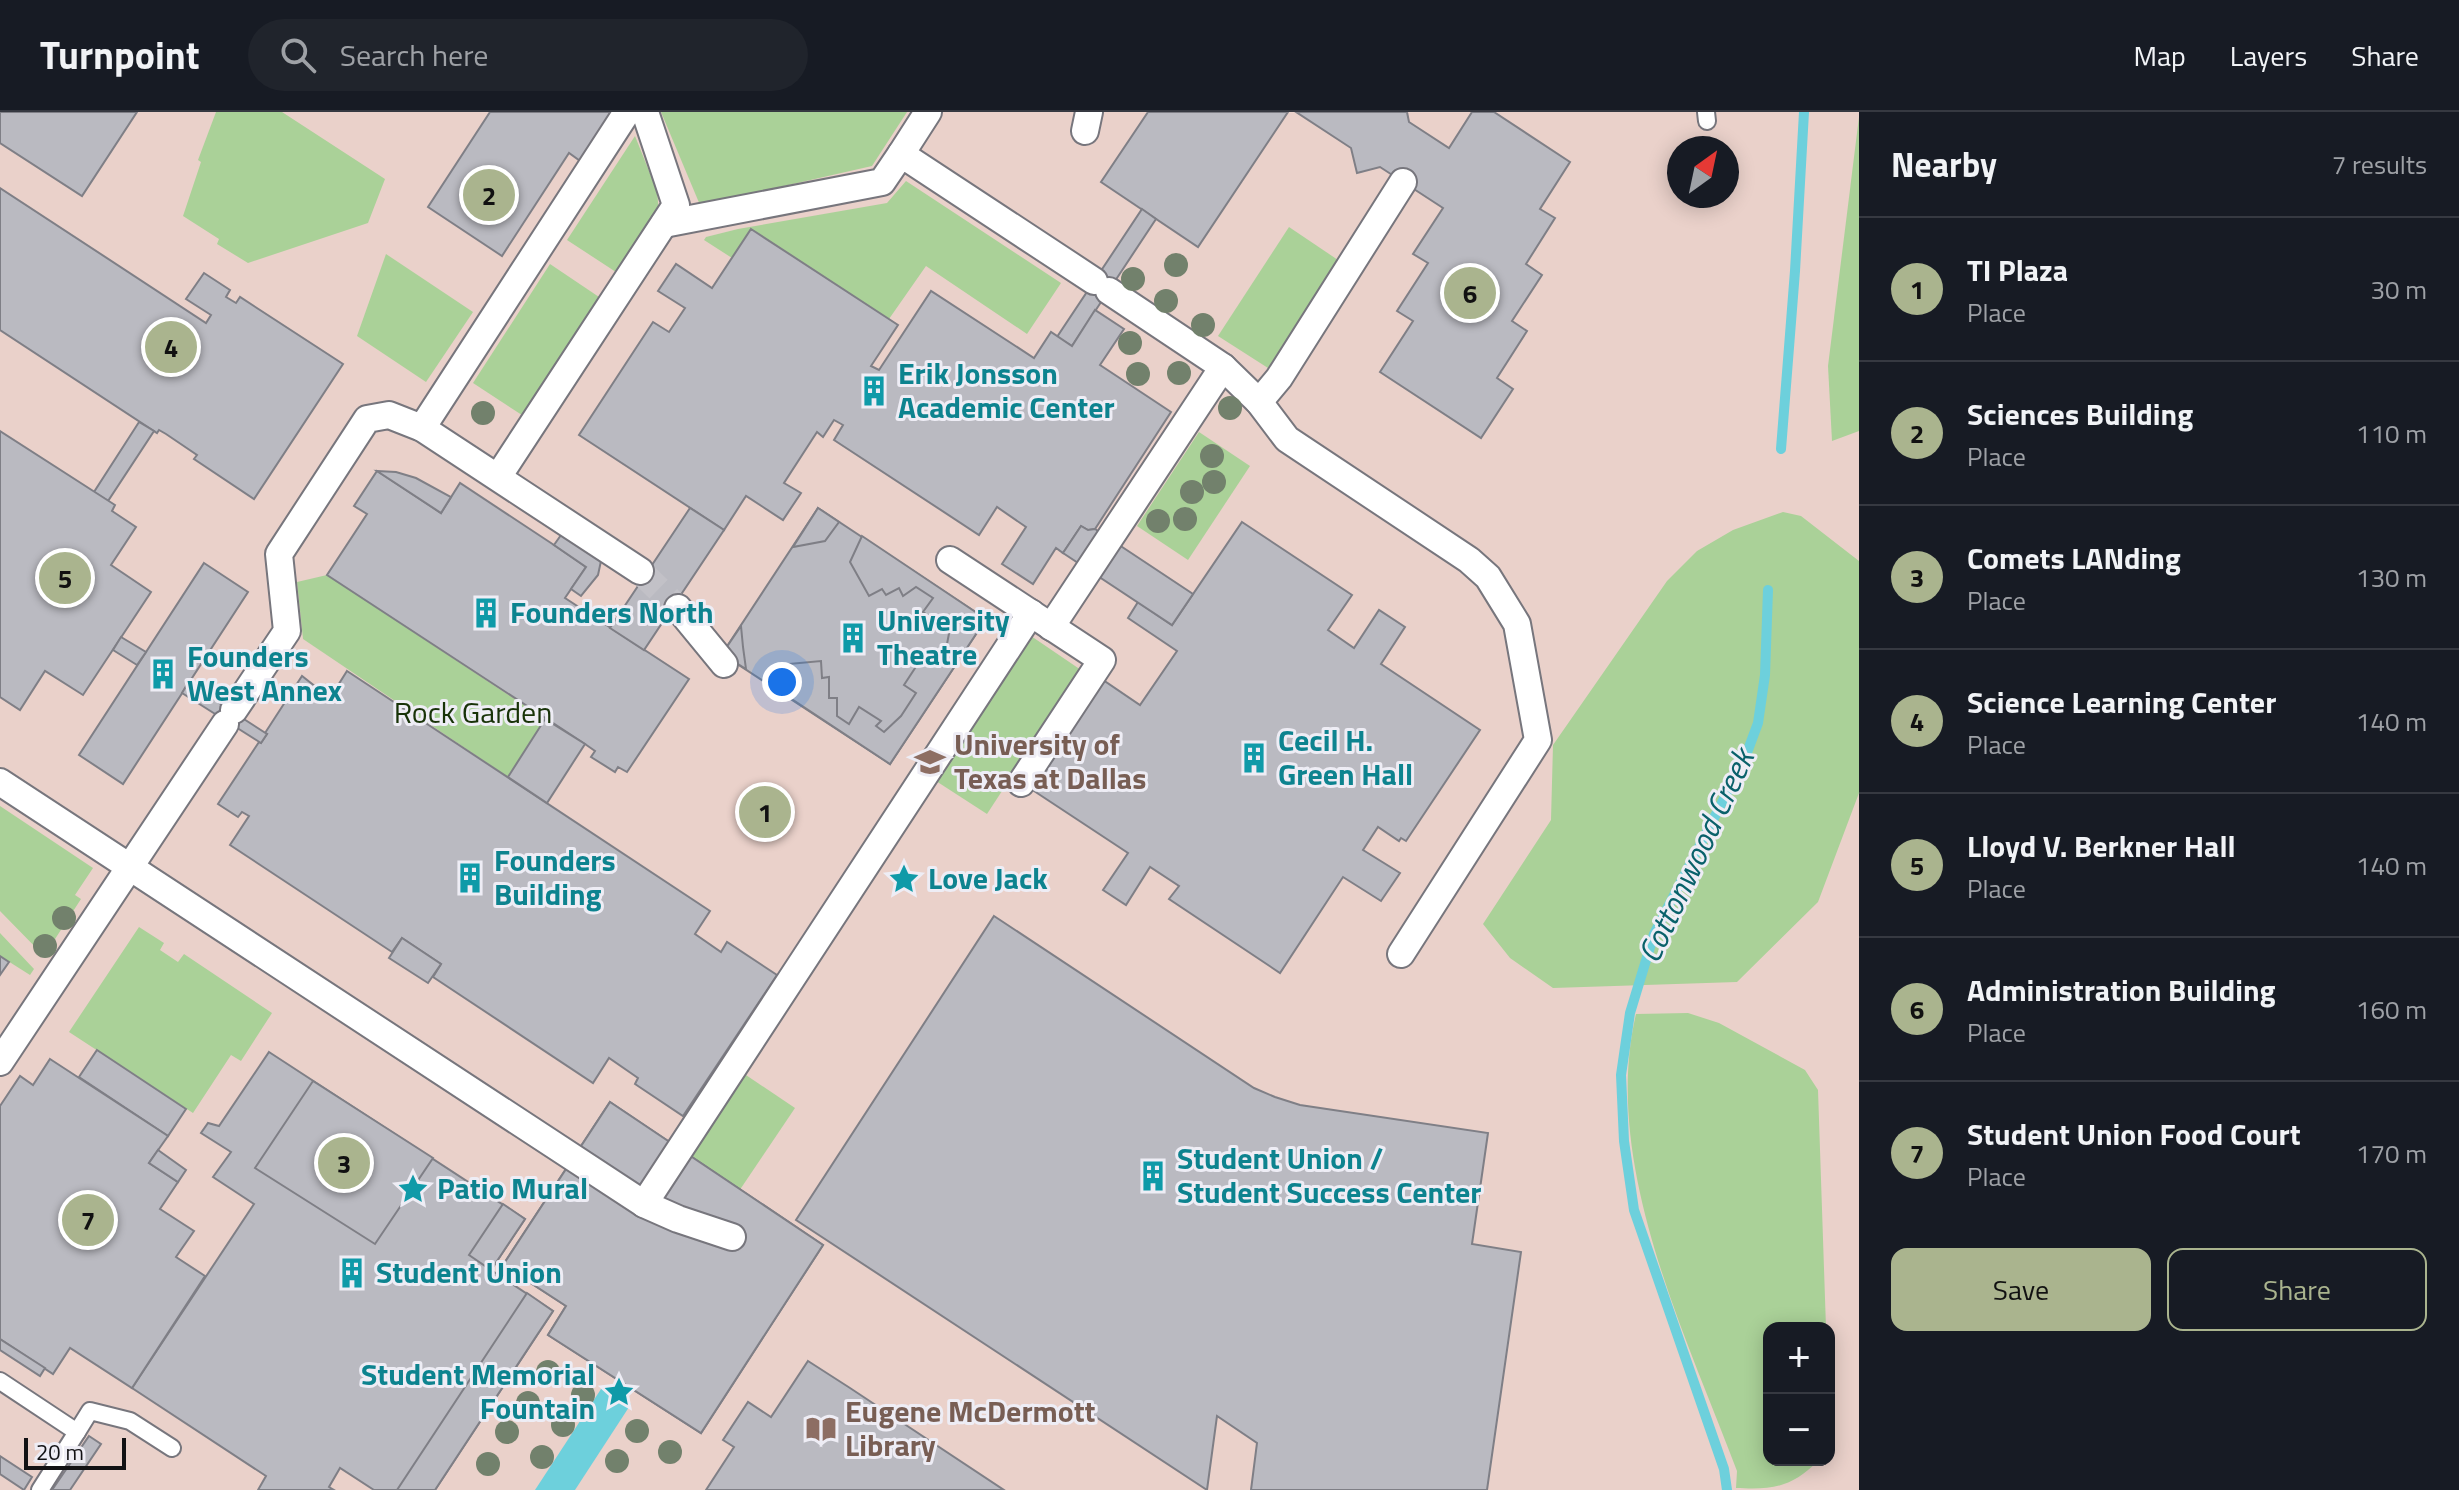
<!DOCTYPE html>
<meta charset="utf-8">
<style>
:root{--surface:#171b24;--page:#20242c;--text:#f1f3f6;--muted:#9ea1a6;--line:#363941;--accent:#aab48e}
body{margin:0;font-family:"Titillium Web",sans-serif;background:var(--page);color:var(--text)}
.controls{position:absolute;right:24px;bottom:24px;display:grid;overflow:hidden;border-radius:16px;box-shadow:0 4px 20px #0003}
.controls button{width:72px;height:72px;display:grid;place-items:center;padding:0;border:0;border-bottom:2px solid var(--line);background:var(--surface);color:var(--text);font:40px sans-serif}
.compass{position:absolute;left:1667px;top:24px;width:72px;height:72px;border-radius:50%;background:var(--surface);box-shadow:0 4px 20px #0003;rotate:33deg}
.scale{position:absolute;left:24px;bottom:20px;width:102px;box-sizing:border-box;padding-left:8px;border:4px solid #121214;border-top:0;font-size:22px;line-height:28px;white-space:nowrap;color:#121214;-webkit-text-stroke:6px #eeedf5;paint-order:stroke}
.you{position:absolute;left:782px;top:570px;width:28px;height:28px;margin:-20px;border:6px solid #fff;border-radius:50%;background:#1a73e8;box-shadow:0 0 0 12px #1a73e833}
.badge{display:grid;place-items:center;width:52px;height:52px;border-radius:50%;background:var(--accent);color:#111;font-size:26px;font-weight:700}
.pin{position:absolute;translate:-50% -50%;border:4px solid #fff;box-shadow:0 2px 8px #0006}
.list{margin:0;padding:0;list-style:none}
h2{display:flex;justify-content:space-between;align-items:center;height:104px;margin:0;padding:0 32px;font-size:34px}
h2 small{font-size:26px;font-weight:400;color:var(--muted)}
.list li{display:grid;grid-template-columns:52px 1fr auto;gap:24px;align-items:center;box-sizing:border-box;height:144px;padding:0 32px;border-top:2px solid var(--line)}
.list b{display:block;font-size:30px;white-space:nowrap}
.list p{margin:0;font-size:26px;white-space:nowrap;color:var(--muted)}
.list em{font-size:26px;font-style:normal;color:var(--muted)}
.actions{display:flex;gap:16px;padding:24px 32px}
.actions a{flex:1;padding:18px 0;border:2px solid var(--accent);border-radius:16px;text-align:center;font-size:28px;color:var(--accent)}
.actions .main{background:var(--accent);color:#111}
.icon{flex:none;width:44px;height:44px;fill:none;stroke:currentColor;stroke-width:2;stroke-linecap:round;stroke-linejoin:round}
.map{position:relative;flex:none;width:1859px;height:1378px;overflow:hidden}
header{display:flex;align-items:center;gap:48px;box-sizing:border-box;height:112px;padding:0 40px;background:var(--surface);border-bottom:2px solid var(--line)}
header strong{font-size:38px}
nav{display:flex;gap:44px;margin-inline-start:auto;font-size:28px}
.search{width:560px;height:72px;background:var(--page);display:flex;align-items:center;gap:20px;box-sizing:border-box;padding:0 28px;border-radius:44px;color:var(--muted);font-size:30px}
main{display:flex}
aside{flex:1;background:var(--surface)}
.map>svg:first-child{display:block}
.education{fill:#ead1ca;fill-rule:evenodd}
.green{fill:#aad198}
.water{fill:#6dd0dc}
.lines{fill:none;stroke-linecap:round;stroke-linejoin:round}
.stream{stroke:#6dd0dc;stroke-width:10}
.building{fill:#babac1;stroke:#7f7f86;stroke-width:2;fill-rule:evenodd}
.pedestrian-tunnel{stroke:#c2c1c7;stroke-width:26;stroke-dasharray:26 13;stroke-linecap:butt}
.service-casing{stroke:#77767d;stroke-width:20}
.pedestrian-casing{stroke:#77767d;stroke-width:30}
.service{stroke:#fff;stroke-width:16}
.pedestrian{stroke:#fff;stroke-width:26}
.tree{fill:#72816c}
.labels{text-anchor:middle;stroke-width:6;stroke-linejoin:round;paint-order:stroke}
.culture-label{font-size:30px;font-weight:bold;fill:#0d838f;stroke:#eeedf5;text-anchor:start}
.park-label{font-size:30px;fill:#183308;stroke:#eeedf5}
.education-label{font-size:30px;font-weight:bold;fill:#785e54;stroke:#eeedf5;text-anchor:start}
.water-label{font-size:32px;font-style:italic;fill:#09616a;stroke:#eeedf5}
</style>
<header>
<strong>Turnpoint</strong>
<div class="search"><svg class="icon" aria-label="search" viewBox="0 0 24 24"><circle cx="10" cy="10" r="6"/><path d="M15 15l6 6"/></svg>Search here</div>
<nav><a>Map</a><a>Layers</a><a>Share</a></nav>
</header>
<main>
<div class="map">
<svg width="1859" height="1378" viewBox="0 0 1859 1378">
<rect width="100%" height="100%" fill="#e1e0e7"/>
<path class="education" d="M0,0H1859V1378H0ZM1679,36H1727V84H1679ZM1769,1216H1829V1348H1769Z"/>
<g class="green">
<path d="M216,0H282L385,67L368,111L248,151L217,132L219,127L183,104L201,50L198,48Z"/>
<path d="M661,0H907L872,54L700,93Z"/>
<path d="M1859,5V319L1832,329L1828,254Z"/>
<path d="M635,24L657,79L659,101L619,162L567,128Z"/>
<path d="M906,69L1061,171L1027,222L926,154L889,207L751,117L732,146L704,128L706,125L738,117L887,91Z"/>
<path d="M1289,115L1338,148L1268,256L1218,224Z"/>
<path d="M386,142L473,200L426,270L357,224Z"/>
<path d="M550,152L602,187L525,305L473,271Z"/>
<path d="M1199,320L1250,354L1188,448L1137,414Z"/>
<path d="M1783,400L1801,404L1859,449V681L1818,790L1737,870L1553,876L1510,846L1483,812L1551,708L1553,633L1667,469L1697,439L1733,418Z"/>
<path d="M327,463L545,607L508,665L303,527L297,470Z"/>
<path d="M1031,524L1081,558L987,702L936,669Z"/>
<path d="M0,694L93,756L75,783L81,787L44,844L0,799Z"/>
<path d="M139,815L164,831L160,838L178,850L184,842L272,901L241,949L231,943L193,1001L69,920Z"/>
<path d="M0,821L34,857L30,863L0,844Z"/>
<path d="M1688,901L1719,911L1805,958L1818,978L1826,1216H1769V1348H1819C1792,1375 1774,1378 1736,1376L1737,1359C1685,1221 1601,1051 1636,902Z"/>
<path d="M743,961L795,996L733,1088L681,1054Z"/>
</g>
<path class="water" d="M603,1274L631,1292L575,1378H535Z"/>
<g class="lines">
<g class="stream">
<path d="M1781,337L1795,159L1804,0"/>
<path d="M1727,1378L1724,1357L1634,1098L1624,1029L1621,963L1630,901L1654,822L1745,646L1758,611L1765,563L1768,478"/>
</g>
</g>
<g class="building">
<path d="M0,0H137L82,84L0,31Z"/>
<path d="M490,0H617L583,51L569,41L502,144L428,95Z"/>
<path d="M1148,0H1288L1198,135L1101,70Z"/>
<path d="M1296,0H1407L1409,10L1449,36L1472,0H1494L1570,50L1540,97L1555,106L1526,152L1542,163L1512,209L1527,219L1497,266L1513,277L1481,326L1380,260L1413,209L1397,199L1428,151L1413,142L1443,96L1380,55L1357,61L1351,36Z"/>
<path d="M0,76L206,211L211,203L186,187L204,161L230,178L226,185L236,191L240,185L343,252L254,387L194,347L197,343L166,322L159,318L157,321L0,218Z"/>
<path d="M1142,97L1156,107L1072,234L1057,225Z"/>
<path d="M751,117L898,213L871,254L879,258L931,179L1034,246L1051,220L1072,234L1095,198L1124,217L1100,253L1171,300L1095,417L1088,418L1081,414L1063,441L1056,436L1033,472L1002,452L1026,415L997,395L979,423L834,328L843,313L834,308L823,325L817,320L784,371L801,381L783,408L746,384L724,418L579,323L653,210L669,220L685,196L658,179L676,152L712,176Z"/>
<path d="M139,310L154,319L108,389L94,380Z"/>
<path d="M0,319L115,393L112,399L136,415L111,453L151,480L83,583L45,559L20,598L0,585Z"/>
<path d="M377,359L441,401L460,371L554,433L586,455L565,486L689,567L627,660L618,655L615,660L591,645L595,639L585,632L327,463L367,402L354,394Z"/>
<path d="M377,359L396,360L416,366L451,385L441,401Z"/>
<path d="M690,396L724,418L644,538L610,516Z"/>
<path d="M818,396L986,507L890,652L722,542Z"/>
<path d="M818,396L839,410L825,429L793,435Z"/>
<path d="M1242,410L1352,483L1328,518L1354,536L1379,498L1405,515L1381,552L1480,618L1406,729L1401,726L1399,729L1378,715L1363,738L1400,761L1381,789L1343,765L1280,861L1169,787L1179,774L1150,755L1126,793L1103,778L1128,741L1028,675L1100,566L1140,593L1177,539L1128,506L1138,490L1172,513Z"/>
<path d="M1081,414L1088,418L1095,417L1193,482L1172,513L1063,441Z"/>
<path d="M561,423L601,449L598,463L581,484L571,477L586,455L554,433Z"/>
<path d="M862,424L986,507L890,652L766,570L778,553L821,549L822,566L829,565V586H837V604L849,612L859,595L881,609L876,614L884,620L901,604L916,581L904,573L923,544L934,552L947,532L951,511L945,507L942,512L923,500L933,486L916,475L903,484L899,476L886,483L882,477L869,484L850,450Z"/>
<path d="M204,451L248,480L123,672L79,643Z"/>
<path d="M741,514L743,535L746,557L722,542Z"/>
<path d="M121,525L146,540L137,553L113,538Z"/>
<path d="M347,559L710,799L695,822L721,840L727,830L777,863L683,1004L635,972L638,966L609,946L593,971L433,865L441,852L402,826L392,840L230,733L249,704L242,700L238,705L218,692L259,630L261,631L267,622L265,621L302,564L330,586Z"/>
<path d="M188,571L267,622L261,631L182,581Z"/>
<path d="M545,607L585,632L547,691L508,665Z"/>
<path d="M994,804L1254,976L1275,985L1300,993L1488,1021L1472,1132L1521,1140L1487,1378H1251L1257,1331L1217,1304L1207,1378L796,1108Z"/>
<path d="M402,826L441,852L428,871L389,846Z"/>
<path d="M0,844L9,850L0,863Z"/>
<path d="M97,938L186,997L168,1024L79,965Z"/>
<path d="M269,940L525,1107L491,1158L553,1199L435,1378H374L340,1356L329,1375L334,1378H258L266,1364L132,1276L254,1092L213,1065L231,1040L201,1021L208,1011L219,1014Z"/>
<path d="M50,947L168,1024L149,1051L178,1070L160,1097L194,1119L176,1145L205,1164L132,1276L70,1236L53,1262L0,1227V994L20,964L33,973Z"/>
<path d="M313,969L433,1046L375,1132L255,1056Z"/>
<path d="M610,990L823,1133L701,1321L548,1223L566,1194L503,1153ZM673,1134L685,1137L695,1144L706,1165L700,1188L692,1197L673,1204L652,1198L638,1181L636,1170L642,1149L650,1140L661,1135Z"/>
<path d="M610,990L823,1133L701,1321L548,1223L566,1194L503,1153Z"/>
<path d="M158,1038L186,1058L178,1070L149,1051Z"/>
<path d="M503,1092L525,1107L491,1158L469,1143Z"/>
<path d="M527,1181L553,1199L537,1223L435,1378H397Z"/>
<path d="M0,1227L45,1256L40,1264L0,1238Z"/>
<path d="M808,1249L850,1276L1004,1378H706L734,1335L723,1328L748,1290L771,1305Z"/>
<path d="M89,1324L101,1332L70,1378H52Z"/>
<path d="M0,1344L32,1365L24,1378L0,1362Z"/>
</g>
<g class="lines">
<path class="pedestrian-tunnel" d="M640,459L678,496"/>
<g class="service-casing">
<g id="service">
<path d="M1706,0L1707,9"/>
<path d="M0,1269L77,1320L90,1299L130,1309L172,1336"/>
<path d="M40,1378L77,1320"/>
</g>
</g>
<g class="pedestrian-casing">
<g id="pedestrian">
<path d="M1085,19L1089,0"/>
<path d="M901,42L928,0"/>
<path d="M664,112L882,70L901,42L1094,169"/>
<path d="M1109,179L1223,255L1259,290L1287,327L1469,448L1488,465L1517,512L1538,628L1401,842"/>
<path d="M1259,290L1279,266L1403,70"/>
<path d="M422,316L627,0"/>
<path d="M498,365L676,93L645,0"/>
<path d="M950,448L1102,548L1021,671"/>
<path d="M678,496L724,552"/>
<path d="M1051,515L1223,255"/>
<path d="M234,598L287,519L279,442L367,307L389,303L422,316L640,459"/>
<path d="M0,670L644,1092L678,1107L732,1125"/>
<path d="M0,950L225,612"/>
<path d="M644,1092L1031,501"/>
</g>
</g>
<use href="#service" class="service"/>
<use href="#pedestrian" class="pedestrian"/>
</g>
<g class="tree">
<circle cx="1176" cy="153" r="12"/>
<circle cx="1133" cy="167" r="12"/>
<circle cx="1166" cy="189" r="12"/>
<circle cx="1203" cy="213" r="12"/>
<circle cx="1130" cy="231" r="12"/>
<circle cx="1179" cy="261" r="12"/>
<circle cx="1138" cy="262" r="12"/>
<circle cx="1230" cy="296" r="12"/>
<circle cx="483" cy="301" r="12"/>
<circle cx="1212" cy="344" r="12"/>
<circle cx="1214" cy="370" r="12"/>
<circle cx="1192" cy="380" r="12"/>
<circle cx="1185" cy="407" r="12"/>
<circle cx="1158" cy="409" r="12"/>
<circle cx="64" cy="806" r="12"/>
<circle cx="45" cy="834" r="12"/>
<circle cx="548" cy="1260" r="12"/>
<circle cx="583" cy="1283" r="12"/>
<circle cx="528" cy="1291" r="12"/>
<circle cx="563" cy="1313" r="12"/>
<circle cx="637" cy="1319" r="12"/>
<circle cx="507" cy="1320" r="12"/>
<circle cx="670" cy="1340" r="12"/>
<circle cx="542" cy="1345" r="12"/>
<circle cx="617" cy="1349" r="12"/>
<circle cx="488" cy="1352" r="12"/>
</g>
<defs>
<g id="building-bare" transform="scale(2.4)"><path d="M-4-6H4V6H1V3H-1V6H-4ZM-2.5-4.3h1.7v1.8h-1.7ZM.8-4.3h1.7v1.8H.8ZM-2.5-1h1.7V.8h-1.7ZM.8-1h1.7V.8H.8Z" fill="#0f9aa8" stroke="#eeedf5" stroke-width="2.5" paint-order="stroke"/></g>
<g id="university-bare" transform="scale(2.4)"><path d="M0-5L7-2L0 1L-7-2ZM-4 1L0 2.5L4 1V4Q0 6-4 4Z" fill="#8d6e63" stroke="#eeedf5" stroke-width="2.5" paint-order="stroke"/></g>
<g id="sight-bare" transform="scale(2.4)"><path d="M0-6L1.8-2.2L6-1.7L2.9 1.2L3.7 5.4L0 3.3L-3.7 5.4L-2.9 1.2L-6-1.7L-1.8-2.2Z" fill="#0f9aa8" stroke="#eeedf5" stroke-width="2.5" paint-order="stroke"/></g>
<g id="library-bare" transform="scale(2.4)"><path d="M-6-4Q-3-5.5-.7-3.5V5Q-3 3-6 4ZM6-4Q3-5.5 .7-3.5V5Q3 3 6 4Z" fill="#8d6e63" stroke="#eeedf5" stroke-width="2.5" paint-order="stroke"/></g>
</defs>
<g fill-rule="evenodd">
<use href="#building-bare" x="874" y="279"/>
<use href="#building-bare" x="486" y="501"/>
<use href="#building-bare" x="853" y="526"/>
<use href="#building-bare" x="163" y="562"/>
<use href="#building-bare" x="1254" y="646"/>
<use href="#university-bare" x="930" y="650"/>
<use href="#building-bare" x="470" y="766"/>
<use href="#sight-bare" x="904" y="767"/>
<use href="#building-bare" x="1153" y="1064"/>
<use href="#sight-bare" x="413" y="1077"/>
<use href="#building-bare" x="352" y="1161"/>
<use href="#sight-bare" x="619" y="1280"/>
<use href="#library-bare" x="821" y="1317"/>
</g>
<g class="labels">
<g class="culture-label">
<text x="898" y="272">Erik Jonsson<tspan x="898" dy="34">Academic Center</tspan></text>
<text x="510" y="511">Founders North</text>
<text x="877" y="519">University<tspan x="877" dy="34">Theatre</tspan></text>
<text x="187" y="555">Founders<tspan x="187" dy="34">West Annex</tspan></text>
<text x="1278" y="639">Cecil H.<tspan x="1278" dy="34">Green Hall</tspan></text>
<text x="494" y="759">Founders<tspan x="494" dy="34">Building</tspan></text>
<text x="928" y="777">Love Jack</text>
<text x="1177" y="1057">Student Union /<tspan x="1177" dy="34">Student Success Center</tspan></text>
<text x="437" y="1087">Patio Mural</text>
<text x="376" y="1171">Student Union</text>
<text x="595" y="1273" text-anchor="end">Student Memorial<tspan x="595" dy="34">Fountain</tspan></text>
</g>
<g class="park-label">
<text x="473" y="611">Rock Garden</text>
</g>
<g class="education-label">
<text x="954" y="643">University of<tspan x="954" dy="34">Texas at Dallas</tspan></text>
<text x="845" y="1310">Eugene McDermott<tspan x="845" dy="34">Library</tspan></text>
</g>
<g class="water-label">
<text transform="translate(1696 744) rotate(-65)" y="11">Cottonwood Creek</text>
</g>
</g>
</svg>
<div class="controls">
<button>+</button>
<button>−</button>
</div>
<svg class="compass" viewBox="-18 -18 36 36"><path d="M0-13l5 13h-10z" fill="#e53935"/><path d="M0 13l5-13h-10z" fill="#9ea1a6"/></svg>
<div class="scale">20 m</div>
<div class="you"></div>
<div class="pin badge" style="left:765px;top:700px">1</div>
<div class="pin badge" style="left:489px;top:83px">2</div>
<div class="pin badge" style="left:344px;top:1051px">3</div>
<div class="pin badge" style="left:171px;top:235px">4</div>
<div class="pin badge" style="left:65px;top:466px">5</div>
<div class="pin badge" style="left:1470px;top:181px">6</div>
<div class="pin badge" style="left:88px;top:1108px">7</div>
</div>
<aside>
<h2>Nearby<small>7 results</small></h2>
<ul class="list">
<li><span class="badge">1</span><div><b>TI Plaza</b><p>Place</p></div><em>30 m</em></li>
<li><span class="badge">2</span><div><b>Sciences Building</b><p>Place</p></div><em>110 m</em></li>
<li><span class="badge">3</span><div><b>Comets LANding</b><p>Place</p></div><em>130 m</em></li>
<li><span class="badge">4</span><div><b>Science Learning Center</b><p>Place</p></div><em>140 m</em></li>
<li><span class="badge">5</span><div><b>Lloyd V. Berkner Hall</b><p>Place</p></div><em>140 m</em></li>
<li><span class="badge">6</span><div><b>Administration Building</b><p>Place</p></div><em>160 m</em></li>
<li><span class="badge">7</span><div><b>Student Union Food Court</b><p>Place</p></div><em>170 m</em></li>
</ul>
<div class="actions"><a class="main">Save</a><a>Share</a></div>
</aside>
</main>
